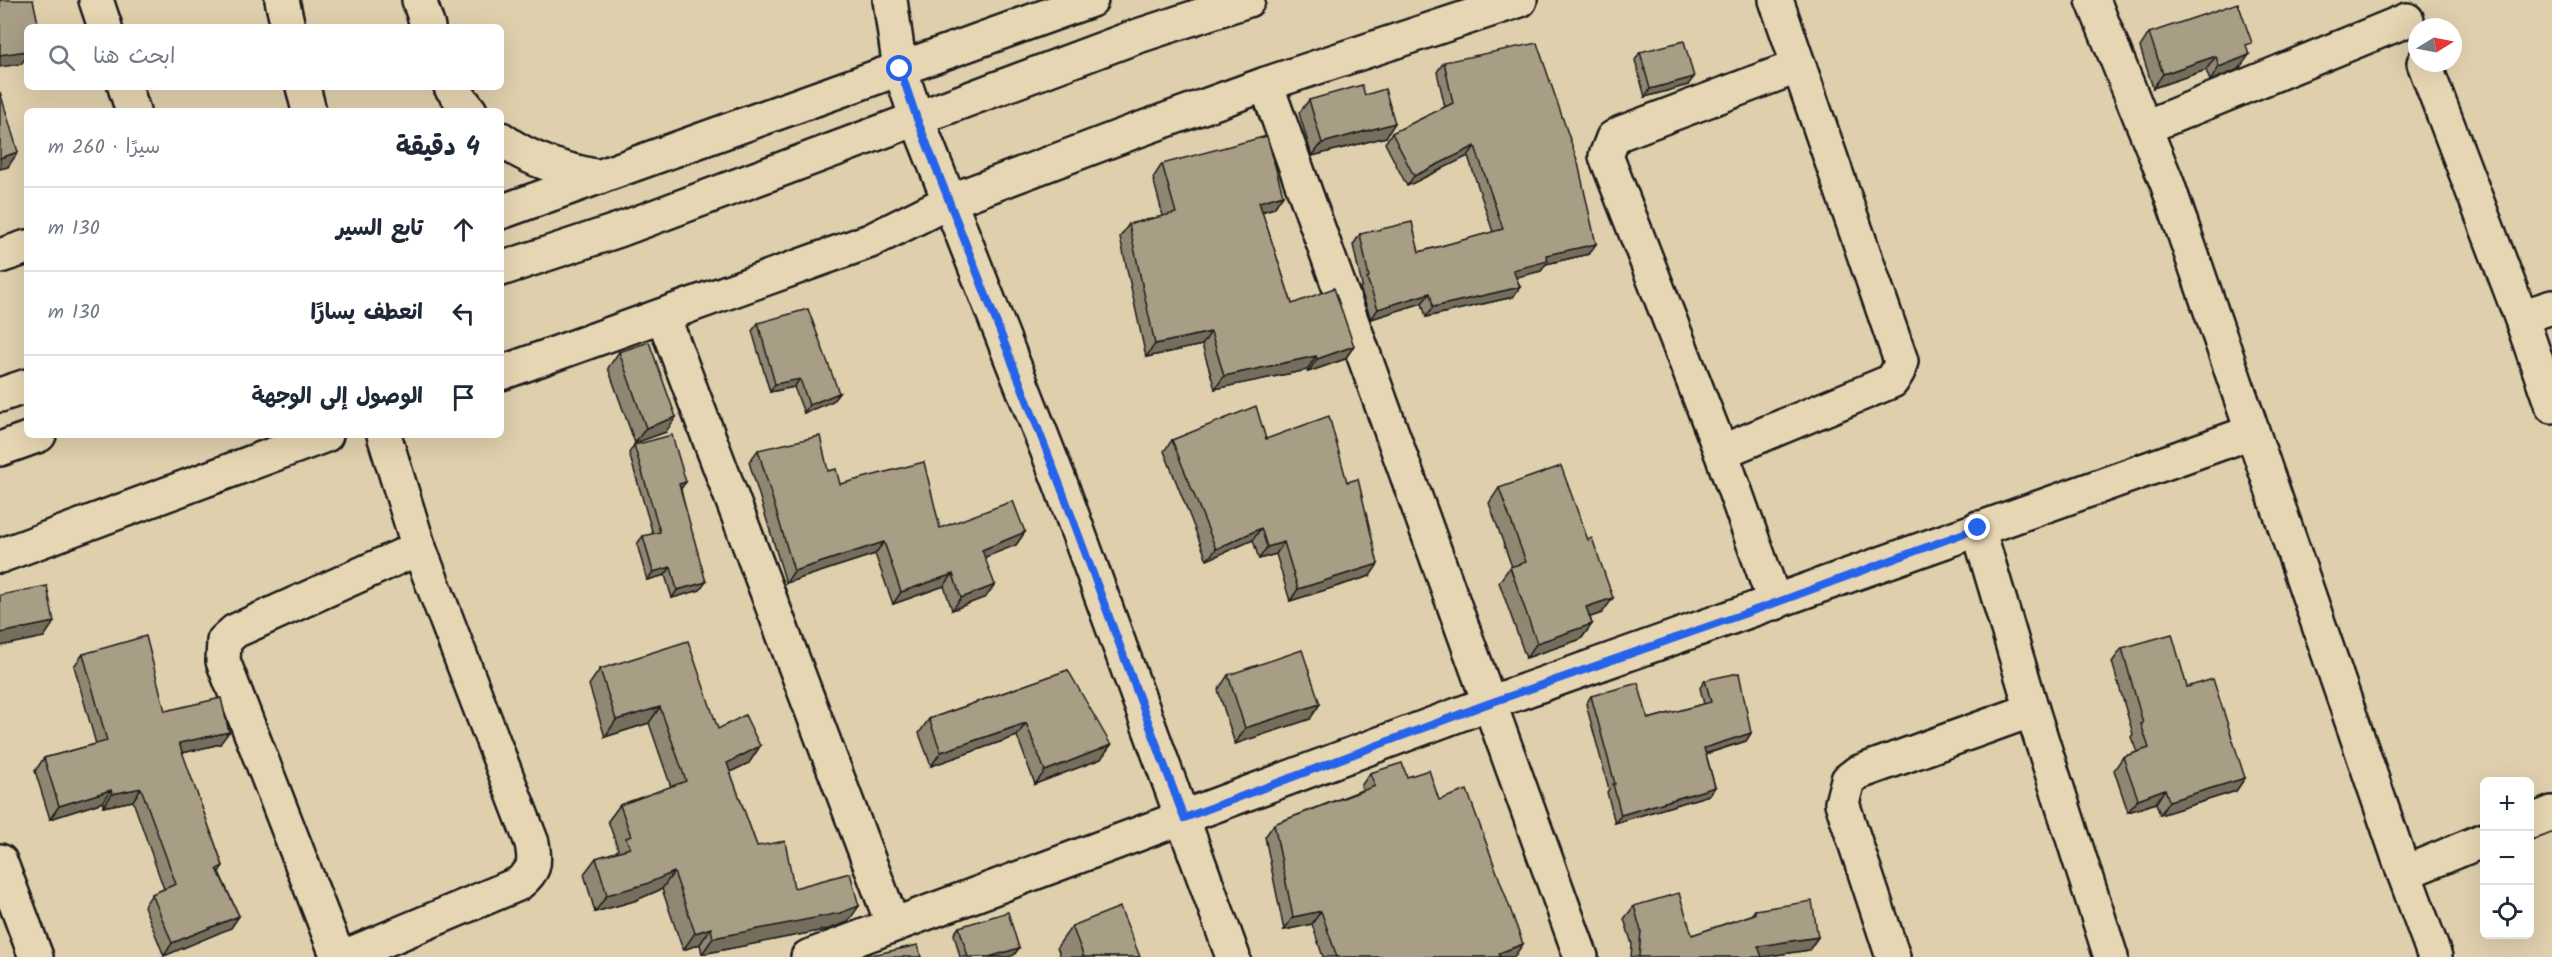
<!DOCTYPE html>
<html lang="ar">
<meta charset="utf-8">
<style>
:root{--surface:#fff;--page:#f2f2f3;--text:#1f2937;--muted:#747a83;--line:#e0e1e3}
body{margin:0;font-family:Kalam,"Playpen Sans Arabic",sans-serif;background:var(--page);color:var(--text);direction:rtl}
.controls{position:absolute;right:18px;bottom:18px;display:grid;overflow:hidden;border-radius:9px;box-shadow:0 6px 24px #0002}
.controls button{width:54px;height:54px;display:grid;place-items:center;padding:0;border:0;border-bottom:2px solid var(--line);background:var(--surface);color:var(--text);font:30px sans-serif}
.compass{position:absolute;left:2408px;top:18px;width:54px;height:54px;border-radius:50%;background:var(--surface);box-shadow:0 6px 24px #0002;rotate:80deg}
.stop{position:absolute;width:18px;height:18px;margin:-14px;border:4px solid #2563eb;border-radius:50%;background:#fff}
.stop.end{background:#2563eb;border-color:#fff;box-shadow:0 2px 6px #0008}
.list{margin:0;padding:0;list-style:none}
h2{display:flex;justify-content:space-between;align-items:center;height:78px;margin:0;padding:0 24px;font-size:26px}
h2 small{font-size:20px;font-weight:400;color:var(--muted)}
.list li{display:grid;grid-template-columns:39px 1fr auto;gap:18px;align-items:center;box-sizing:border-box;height:84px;padding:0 24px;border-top:2px solid var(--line)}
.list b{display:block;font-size:22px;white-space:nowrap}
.list em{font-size:20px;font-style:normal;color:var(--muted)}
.icon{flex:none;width:33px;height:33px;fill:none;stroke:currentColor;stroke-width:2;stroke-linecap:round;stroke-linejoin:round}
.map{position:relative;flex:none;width:2552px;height:957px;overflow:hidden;direction:ltr}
.search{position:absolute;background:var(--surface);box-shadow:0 6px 24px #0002;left:24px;top:24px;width:480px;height:66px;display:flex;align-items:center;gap:15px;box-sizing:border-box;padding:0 21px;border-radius:9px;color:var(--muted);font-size:22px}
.panel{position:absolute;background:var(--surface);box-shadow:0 6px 24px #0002;left:24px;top:108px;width:480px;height:330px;border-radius:9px;direction:rtl}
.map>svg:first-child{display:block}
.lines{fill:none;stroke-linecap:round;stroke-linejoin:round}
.minor-casing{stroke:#1c1c1c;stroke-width:38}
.highway-casing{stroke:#1c1c1c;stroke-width:38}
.minor{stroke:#e7d6b3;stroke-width:33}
.highway{stroke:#e7d6b3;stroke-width:33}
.wall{fill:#908772;stroke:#1c1c1c;stroke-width:1.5}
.shaded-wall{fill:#766e5d;stroke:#1c1c1c;stroke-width:1.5}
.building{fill:#a89d85;stroke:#1c1c1c;stroke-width:1.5}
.route{stroke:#2563eb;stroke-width:8}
</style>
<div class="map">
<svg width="2552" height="957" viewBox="0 0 2552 957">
<rect width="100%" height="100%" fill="#dfcfad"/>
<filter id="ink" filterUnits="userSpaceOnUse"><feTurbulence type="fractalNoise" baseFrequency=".0167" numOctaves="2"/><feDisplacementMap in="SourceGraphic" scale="12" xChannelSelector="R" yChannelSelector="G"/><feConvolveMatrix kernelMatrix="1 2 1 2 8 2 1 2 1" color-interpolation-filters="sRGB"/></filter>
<g filter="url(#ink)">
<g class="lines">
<g class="minor-casing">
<g id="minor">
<path d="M96,0L105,27"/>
<path d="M282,0L288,27"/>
<path d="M419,0L428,27"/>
<path d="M890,0L900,69L917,119L1061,485L1233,957"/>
<path d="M2093,0L2167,183L2404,873L2435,957"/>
<path d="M2424,63L2521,317L2552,406"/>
<path d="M1266,84C1372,375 1474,667 1581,957"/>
<path d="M125,87L133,111"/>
<path d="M303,87L309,111"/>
<path d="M2146,127L2407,20"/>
<path d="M0,256L27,247"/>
<path d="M663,316L893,925"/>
<path d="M2521,317L2552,307"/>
<path d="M501,373L870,241L950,201L1130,133L1266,84L1520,0"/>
<path d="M1721,452L1892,381L1898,371L1901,361L1776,0"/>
<path d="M1978,528L2032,710L2111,957"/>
<path d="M0,556L326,435"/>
<path d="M1775,603L1721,452L1606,156L1613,138L1621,133L1799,66"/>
<path d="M2530,822L2552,813"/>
<path d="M0,861L36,957"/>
<path d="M2404,873L2484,840"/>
<path d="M338,957L223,661L224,641L235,631L419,548"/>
<path d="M344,957L518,884C534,871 536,865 532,843L419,548L384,435"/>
<path d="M808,957L1487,704L2252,432"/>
<path d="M1893,957L1842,803L1848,780L1857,773L2032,710"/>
</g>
</g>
<g class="highway-casing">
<g id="highway">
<path d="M451,87L470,111"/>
<path d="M501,139C530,161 564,170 599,177"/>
<path d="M501,212L1091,0"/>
<path d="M501,269L619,230L1132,38L1248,0"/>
<path d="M0,395L27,386"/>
<path d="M0,449L39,435"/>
</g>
</g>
<use href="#minor" class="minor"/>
<use href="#highway" class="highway"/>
</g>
<g class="wall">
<path d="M2149,33L2247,50L2239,69L2210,81L2206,70L2153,88L2140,47Z"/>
<path d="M1640,52L1688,85L1645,97L1635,60Z"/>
<path d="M1444,62L1589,254L1546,264L1541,271L1516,277L1520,287L1513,297L1426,317L1422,303L1371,319L1360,288L1362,286L1353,245L1360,234L1419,252L1493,232L1468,156L1407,186L1385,143L1392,133L1445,107L1437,72Z"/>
<path d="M1309,100L1386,137L1312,156L1299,113Z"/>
<path d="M1162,164L1283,195L1274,208L1262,212L1292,304L1354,346L1345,359L1308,372L1307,370L1215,389L1202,345L1146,357L1120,237L1129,224L1163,216L1153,178Z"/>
<path d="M758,323L839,393L833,401L804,413L794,387L770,392L752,331Z"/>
<path d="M619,352L666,432L635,443L608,368Z"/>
<path d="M1266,439L1370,576L1290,601L1276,554L1259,559L1253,540L1207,560L1164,451L1172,440Z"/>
<path d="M634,445L681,489L700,590L672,598L665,575L647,580L637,544L643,536L653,534L629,453Z"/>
<path d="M758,450L828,471L840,484L940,528L1025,532L1016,545L985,557L986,597L952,610L944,586L893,604L875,554L786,583L749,462Z"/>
<path d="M1499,488L1602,613L1590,617L1592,624L1581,639L1526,658L1499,582L1510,567H1512L1489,503Z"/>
<path d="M2122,648L2187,687L2245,778L2236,791L2160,815L2156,803L2128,812L2114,770L2123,757L2137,752L2131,737L2133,734L2112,662Z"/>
<path d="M83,654L165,711L220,744L182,753L223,866L219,872L239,916L231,928L164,956L144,906L152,894L164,889L133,801L103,807V802L50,819L35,771L44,758L96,744L74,666Z"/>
<path d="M600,669L718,729L760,746L749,763L730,772L757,846L794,888L848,922L829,929L702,954L700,944L683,950L662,889L634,901L595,912L584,874L596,858L616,852L618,849L608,821L620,805L671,787L649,723L605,737L589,685Z"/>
<path d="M1068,670L1101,759L1035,784L1017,736L931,766L919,733L929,719Z"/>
<path d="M1228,675L1310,719L1235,744L1218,690Z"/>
<path d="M1705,680L1751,733L1746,741L1706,754L1715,787L1709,795L1615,823L1607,792L1609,789L1586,704L1591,696L1648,719L1704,704L1700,688Z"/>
<path d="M1370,773L1407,777L1439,800L1514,957H1323L1312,924L1284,930L1265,837L1274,824L1362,790L1361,786Z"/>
<path d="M1634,906L1692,935L1751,915L1755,910L1818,937L1809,950L1763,957H1631L1632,944L1624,919Z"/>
<path d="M1072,926L1140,957H1061L1057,947Z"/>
<path d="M959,927L1019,948L1014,955L1009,957H960L954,934Z"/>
</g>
<g class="shaded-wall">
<path d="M27,44V56L21,64L0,67V55Z"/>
<path d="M2249,55L2239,69L2210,81L2219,67Z"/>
<path d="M2216,56L2206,70L2153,88L2163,74Z"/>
<path d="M1694,77L1688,85L1645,97L1650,89Z"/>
<path d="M1395,123L1386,137L1312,156L1322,143Z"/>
<path d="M1475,146L1468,156L1407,186L1414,176Z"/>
<path d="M18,152L8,167L0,169V158Z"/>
<path d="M1283,195L1274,208L1249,215L1259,202Z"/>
<path d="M1596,244L1589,254L1546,264L1541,271L1506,280L1513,270L1546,255Z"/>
<path d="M1520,287L1513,297L1426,317L1433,307Z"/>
<path d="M1430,293L1422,303L1371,319L1378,309Z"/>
<path d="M1211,332L1202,345L1146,357L1155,344Z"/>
<path d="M1354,346L1345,359L1308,372L1317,359Z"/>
<path d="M1316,356L1307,370L1215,389L1224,376Z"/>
<path d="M800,379L794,387L770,392L775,384Z"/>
<path d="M839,393L833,401L804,413L809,405Z"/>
<path d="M676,417L666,432L635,443L646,428Z"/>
<path d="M686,482L680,490L679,484Z"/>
<path d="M1261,528L1253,540L1207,560L1216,549Z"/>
<path d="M1025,532L1016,545L973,562L982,550Z"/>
<path d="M884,542L875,554L786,583L794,571Z"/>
<path d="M1284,542L1276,554L1259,559L1267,547Z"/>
<path d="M1378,564L1370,576L1290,601L1298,589Z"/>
<path d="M671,567L665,575L647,580L653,572Z"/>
<path d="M953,574L944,586L893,604L901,592Z"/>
<path d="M706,582L700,590L672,598L677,590Z"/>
<path d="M995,585L986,597L952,610L961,598Z"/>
<path d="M1613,598L1602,613L1576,622L1586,607Z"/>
<path d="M54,622L44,637L0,646V633Z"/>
<path d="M1592,624L1581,639L1526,658L1537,643Z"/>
<path d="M1320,704L1310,719L1235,744L1245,728Z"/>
<path d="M660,707L649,723L605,737L616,720Z"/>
<path d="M1026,723L1017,736L931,766L941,752Z"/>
<path d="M229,732L220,744L170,756L179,743Z"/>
<path d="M1751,733L1746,741L1698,756L1704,748Z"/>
<path d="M1111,745L1101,759L1035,784L1045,771Z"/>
<path d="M760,746L749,763L715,779L727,763Z"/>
<path d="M2245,778L2236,791L2160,815L2169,801Z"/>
<path d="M1715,787L1709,795L1615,823L1621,815Z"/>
<path d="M141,788L133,801L103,807L112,794Z"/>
<path d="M2165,789L2156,803L2128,812L2138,799Z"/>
<path d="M111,790L103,802L50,819L59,806Z"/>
<path d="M674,872L662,889L634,901L595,912L607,895Z"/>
<path d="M859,906L848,922L829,929L702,954L713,938Z"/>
<path d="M1321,911L1312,924L1284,930L1293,917Z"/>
<path d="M239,916L231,928L164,956L172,943Z"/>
<path d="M711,928L700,944L683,950L695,933Z"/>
<path d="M1818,937L1809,950L1763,957H1750L1758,946Z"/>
<path d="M1523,944L1514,957H1496L1499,953Z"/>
<path d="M1019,948L1014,955L1009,957H989Z"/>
</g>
<g class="building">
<path d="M0,0H33L39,27H27V51L0,55Z"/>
<path d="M2238,3L2252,43L2246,45L2249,55L2219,67L2216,56L2163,74L2149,33Z"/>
<path d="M1684,41L1694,77L1650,89L1640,52Z"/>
<path d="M1537,43L1578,163L1596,244L1546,255L1548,261L1513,270L1520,287L1433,307L1430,293L1378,309L1367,278L1369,277L1360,234L1412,222L1419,252L1503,229L1475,146L1414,176L1392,133L1453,103L1444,62Z"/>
<path d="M1362,85L1365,95L1385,89L1395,123L1322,143L1309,100Z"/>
<path d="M0,92L18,152L0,158Z"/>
<path d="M1267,136L1283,195L1259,202L1292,304L1334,288L1354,346L1317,359L1316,356L1224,376L1211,332L1155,344L1129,224L1176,213L1162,164Z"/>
<path d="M808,309L839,393L809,405L800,379L775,384L758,323Z"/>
<path d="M649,342L676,417L646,428L619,352Z"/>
<path d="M1256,406L1266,439L1329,416L1347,482L1358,479L1378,564L1298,589L1284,542L1267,547L1261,528L1216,549L1172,440Z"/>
<path d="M672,435L686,482L679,484L706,582L677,590L671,567L653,572L643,536L660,532L634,445Z"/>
<path d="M820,436L828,471L836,469L840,484L924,462L940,528L1013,501L1025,532L982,550L995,585L961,598L953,574L901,592L884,542L794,571L758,450Z"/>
<path d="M1561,466L1588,540L1592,538L1613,598L1586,607L1592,624L1537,643L1510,567L1526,562L1499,488Z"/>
<path d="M47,586L54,622L0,633V595Z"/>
<path d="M2172,634L2187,687L2213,679L2245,778L2169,801L2165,789L2138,799L2123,757L2149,748L2141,724L2143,723L2122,648Z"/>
<path d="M146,636L165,711L221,698L229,732L179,743L223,866L217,869L239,916L172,943L152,894L176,884L141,788L112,794L111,790L59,806L44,758L107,741L83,654Z"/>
<path d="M688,641L718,729L745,715L760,746L727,763L757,846L785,841L794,888L850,873L859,906L840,913L713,938L711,928L695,933L674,872L646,884L607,895L596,858L630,848L626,838L631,836L620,805L686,781L660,707L616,720L600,669Z"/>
<path d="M1302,650L1320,704L1245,728L1228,675Z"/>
<path d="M1068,670L1111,745L1045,771L1026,723L941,752L929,719Z"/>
<path d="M1739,673L1751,733L1704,748L1715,787L1621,815L1613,784H1615L1591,696L1638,683L1648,719L1711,702L1705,680Z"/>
<path d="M1402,763L1407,777L1429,770L1439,800L1467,790L1523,944L1499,953L1500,957H1337L1321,911L1293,917L1274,824L1375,786L1370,773Z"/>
<path d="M1679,893L1692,935L1755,914V910L1812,901L1818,937L1758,946L1762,957H1639L1641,931L1634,906Z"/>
<path d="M1120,907L1140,957H1084L1072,926Z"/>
<path d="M1008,912L1019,948L989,957H968L959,927Z"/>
<path d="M918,945L921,957H863Z"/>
</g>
</g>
<g class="lines" filter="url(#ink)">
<path class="route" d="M900,69L917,119L1060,485L1184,818L1487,704L1775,603L1978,528"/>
</g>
</svg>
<div class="controls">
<button>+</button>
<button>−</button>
<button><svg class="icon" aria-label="locate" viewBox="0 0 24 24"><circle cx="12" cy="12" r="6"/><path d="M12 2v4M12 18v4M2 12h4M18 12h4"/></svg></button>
</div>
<svg class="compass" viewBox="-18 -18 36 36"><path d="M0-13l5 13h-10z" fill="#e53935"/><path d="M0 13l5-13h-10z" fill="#747a83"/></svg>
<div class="stop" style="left:900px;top:69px"></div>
<div class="stop end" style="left:1978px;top:528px"></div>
<div class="search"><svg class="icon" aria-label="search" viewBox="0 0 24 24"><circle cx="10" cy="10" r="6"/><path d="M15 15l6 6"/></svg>ابحث هنا</div>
<section class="panel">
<h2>4 دقيقة<small>سيرًا · 260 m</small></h2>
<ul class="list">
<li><svg class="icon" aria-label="ahead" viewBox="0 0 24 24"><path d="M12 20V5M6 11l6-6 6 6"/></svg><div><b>تابع السير</b></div><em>130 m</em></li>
<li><svg class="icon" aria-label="left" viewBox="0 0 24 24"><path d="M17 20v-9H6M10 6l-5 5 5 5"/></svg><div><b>انعطف يسارًا</b></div><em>130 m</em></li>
<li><svg class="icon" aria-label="arrive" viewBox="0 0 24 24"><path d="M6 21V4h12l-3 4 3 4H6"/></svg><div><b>الوصول إلى الوجهة</b></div></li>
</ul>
</section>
</div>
